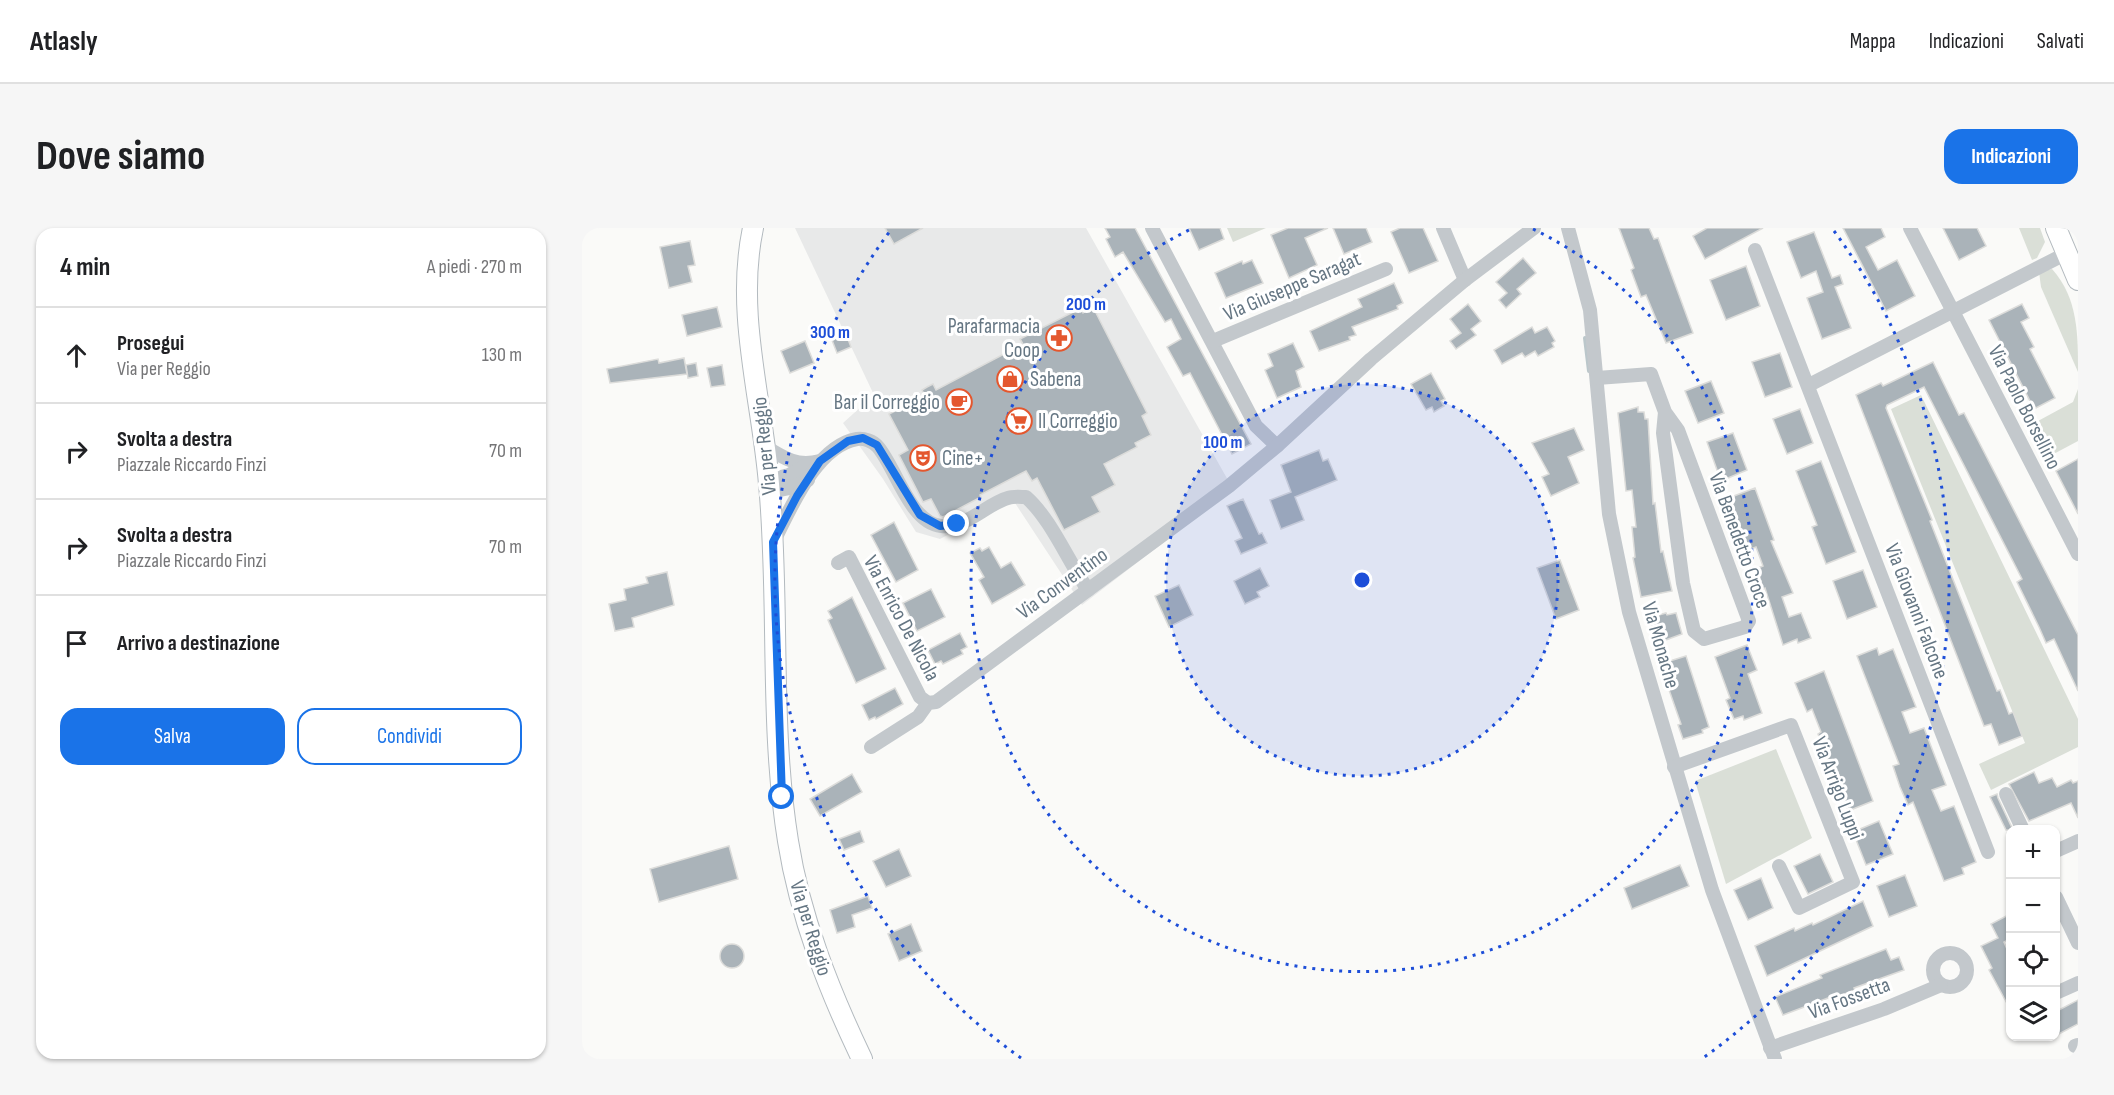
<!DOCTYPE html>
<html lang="it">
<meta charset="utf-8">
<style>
:root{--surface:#fff;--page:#f6f6f6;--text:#202124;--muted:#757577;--line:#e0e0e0;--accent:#1a73e8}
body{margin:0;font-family:"Sofia Sans Condensed",sans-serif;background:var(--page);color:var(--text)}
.controls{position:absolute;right:18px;bottom:18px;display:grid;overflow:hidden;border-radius:12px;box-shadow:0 2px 4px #0004}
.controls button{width:54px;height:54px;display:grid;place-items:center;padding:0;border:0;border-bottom:2px solid var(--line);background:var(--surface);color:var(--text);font:30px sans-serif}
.stop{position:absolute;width:18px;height:18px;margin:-14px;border:4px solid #1a73e8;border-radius:50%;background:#fff}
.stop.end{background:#1a73e8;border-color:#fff;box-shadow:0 2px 6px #0008}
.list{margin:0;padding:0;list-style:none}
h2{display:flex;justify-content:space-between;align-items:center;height:78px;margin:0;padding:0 24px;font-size:26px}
h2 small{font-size:20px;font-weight:400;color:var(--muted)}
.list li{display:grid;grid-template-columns:39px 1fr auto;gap:18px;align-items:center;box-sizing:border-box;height:96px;padding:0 24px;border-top:2px solid var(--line)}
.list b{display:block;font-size:22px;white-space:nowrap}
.list p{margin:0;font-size:20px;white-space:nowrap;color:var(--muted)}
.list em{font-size:20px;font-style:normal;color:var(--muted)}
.actions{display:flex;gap:12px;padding:18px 24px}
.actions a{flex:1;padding:14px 0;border:2px solid var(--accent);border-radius:18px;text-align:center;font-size:21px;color:var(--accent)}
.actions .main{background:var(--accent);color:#fff}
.icon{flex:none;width:33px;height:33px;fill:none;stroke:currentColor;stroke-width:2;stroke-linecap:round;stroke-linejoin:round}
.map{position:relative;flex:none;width:1496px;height:831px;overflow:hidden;border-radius:18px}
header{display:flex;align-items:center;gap:36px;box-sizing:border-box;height:84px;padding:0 30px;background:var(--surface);border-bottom:2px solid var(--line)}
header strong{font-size:28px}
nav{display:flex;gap:33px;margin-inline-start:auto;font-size:21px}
.intro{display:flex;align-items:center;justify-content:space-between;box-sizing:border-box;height:144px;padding:0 36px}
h1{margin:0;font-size:42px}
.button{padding:15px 27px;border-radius:18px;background:var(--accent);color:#fff;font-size:21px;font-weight:700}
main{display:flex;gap:36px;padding:0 36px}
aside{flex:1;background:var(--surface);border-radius:18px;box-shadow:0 2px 4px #0004}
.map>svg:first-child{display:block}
.built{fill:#e8e9e9}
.green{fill:#dadfd7}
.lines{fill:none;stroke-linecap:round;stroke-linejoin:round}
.stream{stroke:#bbc7cb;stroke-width:4}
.building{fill:#aab3b9;stroke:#dcdcda;stroke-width:1.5}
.secondary-casing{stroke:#b3babf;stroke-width:22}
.street{stroke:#c3c8cc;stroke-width:14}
.secondary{stroke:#fff;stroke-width:20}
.route{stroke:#1a73e8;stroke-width:8}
.ring{fill:none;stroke:#1d4ed8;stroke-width:3;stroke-dasharray:3 6}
.labels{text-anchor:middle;stroke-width:6;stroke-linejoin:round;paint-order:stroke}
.street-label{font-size:21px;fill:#657683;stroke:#fff}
.poi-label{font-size:21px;fill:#657683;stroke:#fff;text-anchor:start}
.centre{fill:#1d4ed8;stroke:#fff;stroke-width:3}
.ring-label{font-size:18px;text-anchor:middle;font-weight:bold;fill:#1d4ed8;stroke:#fff;stroke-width:6;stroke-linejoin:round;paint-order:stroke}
</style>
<header>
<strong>Atlasly</strong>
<nav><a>Mappa</a><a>Indicazioni</a><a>Salvati</a></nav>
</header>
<div class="intro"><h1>Dove siamo</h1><a class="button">Indicazioni</a></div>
<main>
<aside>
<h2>4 min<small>A piedi · 270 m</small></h2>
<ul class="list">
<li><svg class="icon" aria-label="ahead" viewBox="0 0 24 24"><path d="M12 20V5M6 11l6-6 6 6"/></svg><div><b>Prosegui</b><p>Via per Reggio</p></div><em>130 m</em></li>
<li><svg class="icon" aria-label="right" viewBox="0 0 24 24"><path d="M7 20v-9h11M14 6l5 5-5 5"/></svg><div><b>Svolta a destra</b><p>Piazzale Riccardo Finzi</p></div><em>70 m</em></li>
<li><svg class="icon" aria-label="right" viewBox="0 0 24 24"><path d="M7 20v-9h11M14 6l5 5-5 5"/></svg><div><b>Svolta a destra</b><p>Piazzale Riccardo Finzi</p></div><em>70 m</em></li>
<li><svg class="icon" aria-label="arrive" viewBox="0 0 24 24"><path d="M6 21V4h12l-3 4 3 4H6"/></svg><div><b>Arrivo a destinazione</b></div></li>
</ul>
<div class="actions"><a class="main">Salva</a><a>Condividi</a></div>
</aside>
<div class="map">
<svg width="1496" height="831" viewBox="0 0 1496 831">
<rect width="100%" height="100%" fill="#fafaf8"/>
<path class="built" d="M213,0H504L651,261L500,377L431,272L358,311L334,304L301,251L261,195L292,167Z"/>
<g class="green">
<path d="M645,0H684L651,14Z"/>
<path d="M1437,0H1458L1463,14L1455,30L1450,32Z"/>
<path d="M1470,41C1496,70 1496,106 1496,144L1459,59L1457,44Z"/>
<path d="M1496,161V213L1466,229L1447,198L1491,174Z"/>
<path d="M1339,167L1496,491V519L1409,562L1397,536L1443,515L1309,181Z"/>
<path d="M1194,521L1230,610L1144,656L1113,553Z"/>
</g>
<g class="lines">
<path class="stream" d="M1003,110L1007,143"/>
</g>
<g class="building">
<path d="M303,0H341L312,16Z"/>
<path d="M523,0H553L669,216L650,226L608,145L601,148L585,119L599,111L589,91L583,94L541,24L533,29L524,11L528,9Z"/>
<path d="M607,0H638L642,11L617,22Z"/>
<path d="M706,0H746L723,10L735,37L707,50L689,7Z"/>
<path d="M751,0H784L790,14L762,26Z"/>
<path d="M818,0H841L856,33L827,45L809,4Z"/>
<path d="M1037,0H1067L1072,11L1076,10L1111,105L1084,115L1064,67L1059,69L1049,42L1052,40Z"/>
<path d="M1125,0H1181L1123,31L1111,8Z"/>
<path d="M1261,0H1299L1303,9L1284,19L1296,42L1315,32L1333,68L1304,83Z"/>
<path d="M1361,0H1395L1404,18L1377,32Z"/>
<path d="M1232,4L1250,50L1258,47L1261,56L1253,59L1269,100L1240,111L1225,70L1241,64L1234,43L1219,50L1205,14Z"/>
<path d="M108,13L113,37L106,38L110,54L87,60L78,19Z"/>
<path d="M941,30L954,45L935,61L939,66L924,80L917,72L925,65L914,54Z"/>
<path d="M670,32L681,55L644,70L633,45L660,33L661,36Z"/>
<path d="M1164,38L1178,78L1144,92L1128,52Z"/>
<path d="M812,55L821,75L815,78L816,81L770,99L774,107L767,109L768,112L737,123L728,103L780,79L776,71Z"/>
<path d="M886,76L899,93L889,101L894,107L874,121L868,113L879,105L868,91Z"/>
<path d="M1440,76L1447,90L1439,94L1452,119L1448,121L1473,170L1452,181L1407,92Z"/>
<path d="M135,79L140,99L105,108L100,87Z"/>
<path d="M511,79L565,185L560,188L569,207L553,215L555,219L522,236L533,257L510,269L518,284L482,302L455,250L450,253L444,243L398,267L399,269L361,289L358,288L349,271L341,274L317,227L326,222L307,186L343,168L340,162L345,159L351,156L354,162L441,116L438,111L499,80L501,85Z"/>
<path d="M950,99L953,105L965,99L973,113L970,115L972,119L956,128L953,123L943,129L940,125L920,136L912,122Z"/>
<path d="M262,101L269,119L255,125L248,107Z"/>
<path d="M223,113L232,135L208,145L199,123Z"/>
<path d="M711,115L722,139L714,143L719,159L695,170L683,142L691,138L686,126Z"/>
<path d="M1198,125L1210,159L1183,169L1170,134Z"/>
<path d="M102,130L105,146L28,155L25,141L76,131L77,135Z"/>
<path d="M1351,134L1377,187L1382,185L1496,407V463L1472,411L1464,415L1457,399L1435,354L1440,351L1342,159L1305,177L1304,180L1350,292L1348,293L1415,463L1418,462L1427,486L1431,484L1440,508L1417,517L1409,496L1402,498L1274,167L1299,155L1301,158Z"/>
<path d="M114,135L116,148L106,150L104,137Z"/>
<path d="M140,137L143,157L129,159L125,140Z"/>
<path d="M849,145L863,171L859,173L862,178L852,184L850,179L844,182L829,156Z"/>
<path d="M1129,153L1142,185L1116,195L1103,163Z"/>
<path d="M1056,179V184H1062L1063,191H1066L1071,276L1073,275L1079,324L1081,323L1090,363L1059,369L1051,330L1053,329L1050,299H1054L1050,262L1044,263L1036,185Z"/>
<path d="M1218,181L1231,215L1205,226L1191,191Z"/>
<path d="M992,200L1002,222L986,229L997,255L969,268L960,249L967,246L950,215Z"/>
<path d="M1151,205L1165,242L1139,253L1125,214Z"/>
<path d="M737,222L741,233L746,231L755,252L713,269L722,292L699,301L688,272L709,264L699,237Z"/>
<path d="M1496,231V286L1474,243Z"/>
<path d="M1239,233L1274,324L1244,336L1230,299L1235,297L1214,243Z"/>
<path d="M1173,260L1192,312L1189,313L1211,365L1200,369L1207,389L1219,385L1229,410L1216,415L1215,411L1201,417L1183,360L1179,362L1171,342L1181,338L1174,319L1164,323L1144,271Z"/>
<path d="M661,271L677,306L680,305L685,315L659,326L653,313L660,310L645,278Z"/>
<path d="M312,294L336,342L314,354L289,307Z"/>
<path d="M407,319L419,340L429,334L443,357L410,376L397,352L402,349L388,325L398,320L400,323Z"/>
<path d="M978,332L997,382L974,391L955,340Z"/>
<path d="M678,340L687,358L675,364L678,369L663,376L652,353Z"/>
<path d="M1281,342L1295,379L1265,391L1251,353Z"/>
<path d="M85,344L92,377L50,390L52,399L33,403L27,376L44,372L42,361L66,355L64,349Z"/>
<path d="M597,357L611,387L587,399L573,368Z"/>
<path d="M349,361L363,389L335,403L321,375Z"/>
<path d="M270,369L304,441L274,455L246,392L250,390L246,383Z"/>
<path d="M1084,385L1085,387L1094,385L1100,406L1073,416L1066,390Z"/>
<path d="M378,405L385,419L379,422L381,426L361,436L359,433L353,436L346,422Z"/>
<path d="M1165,417L1175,442L1166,446L1180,485L1162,492L1161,488L1152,491L1144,472L1148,470L1133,429Z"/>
<path d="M1295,420L1297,427L1311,421L1334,479L1320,484L1328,505L1342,500L1364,557L1350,562L1359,583L1372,578L1394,634L1380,640L1382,646L1362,653L1331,574L1326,577L1318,559L1311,538L1317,536L1275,428Z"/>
<path d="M1104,428L1127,499L1120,502L1121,505L1101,511L1096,497L1099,496L1078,436Z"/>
<path d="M1242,443L1291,573L1266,583L1236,506L1239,504L1230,481L1225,484L1213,455Z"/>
<path d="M313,460L321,476L294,491L293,489L287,492L280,477Z"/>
<path d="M1452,544L1457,555L1470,550L1475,559L1489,552L1491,555L1496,553V590L1489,575L1447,593L1427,556Z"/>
<path d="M270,546L280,564L238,588L228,571Z"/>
<path d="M1415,566L1416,570L1431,602H1424L1408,569Z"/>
<path d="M1297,593L1311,626L1284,637L1271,604Z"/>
<path d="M278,603L282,614L262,622L257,611Z"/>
<path d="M147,618L156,651L77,674L68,641Z"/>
<path d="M317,621L329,648L304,659L291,633Z"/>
<path d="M1238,626L1251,654L1226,666L1212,638Z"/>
<path d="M1098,637L1107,658L1050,681L1042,660Z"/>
<path d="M1323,647L1335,678L1307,689L1295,658Z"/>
<path d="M1179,650L1191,680L1166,692L1152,662Z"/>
<path d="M286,668L290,680L270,687L273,699L255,705L248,682Z"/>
<path d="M1281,673L1291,698L1185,748L1173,718L1212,700L1213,703L1230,695L1231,697Z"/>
<path d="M1428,686V711L1422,714L1428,728V781L1407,742L1410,740L1399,718L1416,710L1409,696Z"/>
<path d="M329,696L340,723L317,733L306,706Z"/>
<circle cx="150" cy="728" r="12"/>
<path d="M1304,721L1309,732L1317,729L1322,742L1272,760L1273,762L1255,769L1254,767L1201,787L1193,769L1240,750L1238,747Z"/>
<path d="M1496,772V796L1473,808V784Z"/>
</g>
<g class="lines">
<g class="secondary-casing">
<g id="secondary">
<path d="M171,0C153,85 180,171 187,256C198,374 187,495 206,613C218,689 247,762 280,831"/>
<path d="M1474,0L1496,52"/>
</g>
</g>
<g class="street">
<path d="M570,0L674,198L695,218"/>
<path d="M861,0L883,52"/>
<path d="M986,0L1008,82L1027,286L1047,384L1130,662L1193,831"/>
<path d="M1328,0L1496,326"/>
<path d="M1173,22L1406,624"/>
<path d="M631,113L804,41"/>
<path d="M1015,150L1069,146L1083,184L1096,202L1167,393L1163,399L1122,411L1112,403L1101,355L1081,205L1083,184"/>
<path d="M1227,157L1485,25"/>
<path d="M184,219C203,231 216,239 238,233"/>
<path d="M187,252L207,247L224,237"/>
<path d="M188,264L208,260L226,252"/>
<path d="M192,313C209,280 234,218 275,211C282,210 291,213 296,219C314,240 328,295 359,298C384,301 404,276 426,270C431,268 439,269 444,269C469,291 486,333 506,362"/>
<path d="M256,335L267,329L338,469L346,475"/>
<path d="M289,519L336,489L346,475L354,474L647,258L695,218L789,131L883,52L952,0"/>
<path d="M1092,539L1209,497L1271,654L1217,680L1197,638"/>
<path d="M1424,566L1441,602"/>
<path d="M1474,623L1496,613"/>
<path d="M1474,669L1496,715"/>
<circle cx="1368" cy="742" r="17"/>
<path d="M1474,765L1496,755"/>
<path d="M1493,818L1496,817"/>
<path d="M1188,820L1302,781L1359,757"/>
</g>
<use href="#secondary" class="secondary"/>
</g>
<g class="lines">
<path class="route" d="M200,569L191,314L215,268L238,233L266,213L281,210L295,217L338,287L358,298L375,296"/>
</g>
<circle cx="780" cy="352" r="196" fill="#1d4ed8" fill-opacity=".12"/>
<g class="ring">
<circle cx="780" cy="352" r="196"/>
<path d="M951 1A391 391 0 1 1 609 1"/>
<path d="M439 830A587 587 0 0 1 308 3M1252 3A587 587 0 0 1 1121 830"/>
</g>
<defs>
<g id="pharmacy-ring" transform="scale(1.35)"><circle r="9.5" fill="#fff" stroke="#e4572e" stroke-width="1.5"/><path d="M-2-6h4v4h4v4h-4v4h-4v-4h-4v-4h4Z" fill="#e4572e"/></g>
<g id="shop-ring" transform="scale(1.35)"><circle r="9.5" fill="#fff" stroke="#e4572e" stroke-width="1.5"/><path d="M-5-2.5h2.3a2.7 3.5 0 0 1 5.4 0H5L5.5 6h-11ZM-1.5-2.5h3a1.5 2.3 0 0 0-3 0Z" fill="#e4572e"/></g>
<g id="cafe-ring" transform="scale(1.35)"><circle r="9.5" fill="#fff" stroke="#e4572e" stroke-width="1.5"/><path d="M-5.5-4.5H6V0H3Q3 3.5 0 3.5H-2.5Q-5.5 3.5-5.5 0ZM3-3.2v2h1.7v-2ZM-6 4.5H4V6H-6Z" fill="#e4572e"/></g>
<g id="supermarket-ring" transform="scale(1.35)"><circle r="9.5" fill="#fff" stroke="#e4572e" stroke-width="1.5"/><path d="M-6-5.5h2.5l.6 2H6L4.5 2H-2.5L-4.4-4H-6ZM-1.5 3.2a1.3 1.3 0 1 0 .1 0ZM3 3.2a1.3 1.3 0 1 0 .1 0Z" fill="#e4572e"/></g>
<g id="theatre-ring" transform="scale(1.35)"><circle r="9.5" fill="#fff" stroke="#e4572e" stroke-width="1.5"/><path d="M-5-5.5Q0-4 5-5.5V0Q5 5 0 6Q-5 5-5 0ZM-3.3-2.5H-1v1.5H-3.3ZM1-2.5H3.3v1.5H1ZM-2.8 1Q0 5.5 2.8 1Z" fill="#e4572e"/></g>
</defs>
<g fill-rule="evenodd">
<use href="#pharmacy-ring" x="477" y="110"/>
<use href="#shop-ring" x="428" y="151"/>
<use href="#cafe-ring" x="377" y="174"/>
<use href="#supermarket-ring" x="437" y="193"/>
<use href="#theatre-ring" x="341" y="230"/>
</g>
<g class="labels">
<g class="street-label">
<text transform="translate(710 58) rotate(-23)" y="7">Via Giuseppe Saragat</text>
<text transform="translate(1443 179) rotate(63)" y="7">Via Paolo Borsellino</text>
<text transform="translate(182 218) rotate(-96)" y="7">Via per Reggio</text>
<text transform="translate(1158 312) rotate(70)" y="7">Via Benedetto Croce</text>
<text transform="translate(480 355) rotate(-36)" y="7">Via Conventino</text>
<text transform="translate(1335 383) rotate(69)" y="7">Via Giovanni Falcone</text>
<text transform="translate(320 390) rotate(62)" y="7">Via Enrico De Nicola</text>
<text transform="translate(1079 417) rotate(74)" y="7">Via Monache</text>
<text transform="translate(1256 560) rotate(69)" y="7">Via Arrigo Luppi</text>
<text transform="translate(229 700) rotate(73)" y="7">Via per Reggio</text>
<text transform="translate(1267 770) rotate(-20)" y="7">Via Fossetta</text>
</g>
<g class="poi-label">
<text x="458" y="105" text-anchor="end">Parafarmacia<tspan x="458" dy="24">Coop</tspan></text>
<text x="448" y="158">Sabena</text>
<text x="358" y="181" text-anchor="end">Bar il Correggio</text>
<text x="456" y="200">Il Correggio</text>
<text x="360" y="237">Cine+</text>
</g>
</g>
<circle cx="780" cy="352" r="9" class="centre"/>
<g class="ring-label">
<text x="504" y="82">200 m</text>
<text x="248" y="110">300 m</text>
<text x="641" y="220">100 m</text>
</g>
</svg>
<div class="controls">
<button>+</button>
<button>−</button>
<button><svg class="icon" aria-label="locate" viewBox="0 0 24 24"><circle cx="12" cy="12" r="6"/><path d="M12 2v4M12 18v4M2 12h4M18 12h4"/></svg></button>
<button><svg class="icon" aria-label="layers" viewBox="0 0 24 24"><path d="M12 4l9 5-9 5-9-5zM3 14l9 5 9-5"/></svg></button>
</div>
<div class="stop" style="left:200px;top:569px"></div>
<div class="stop end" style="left:375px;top:296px"></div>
</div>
</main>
